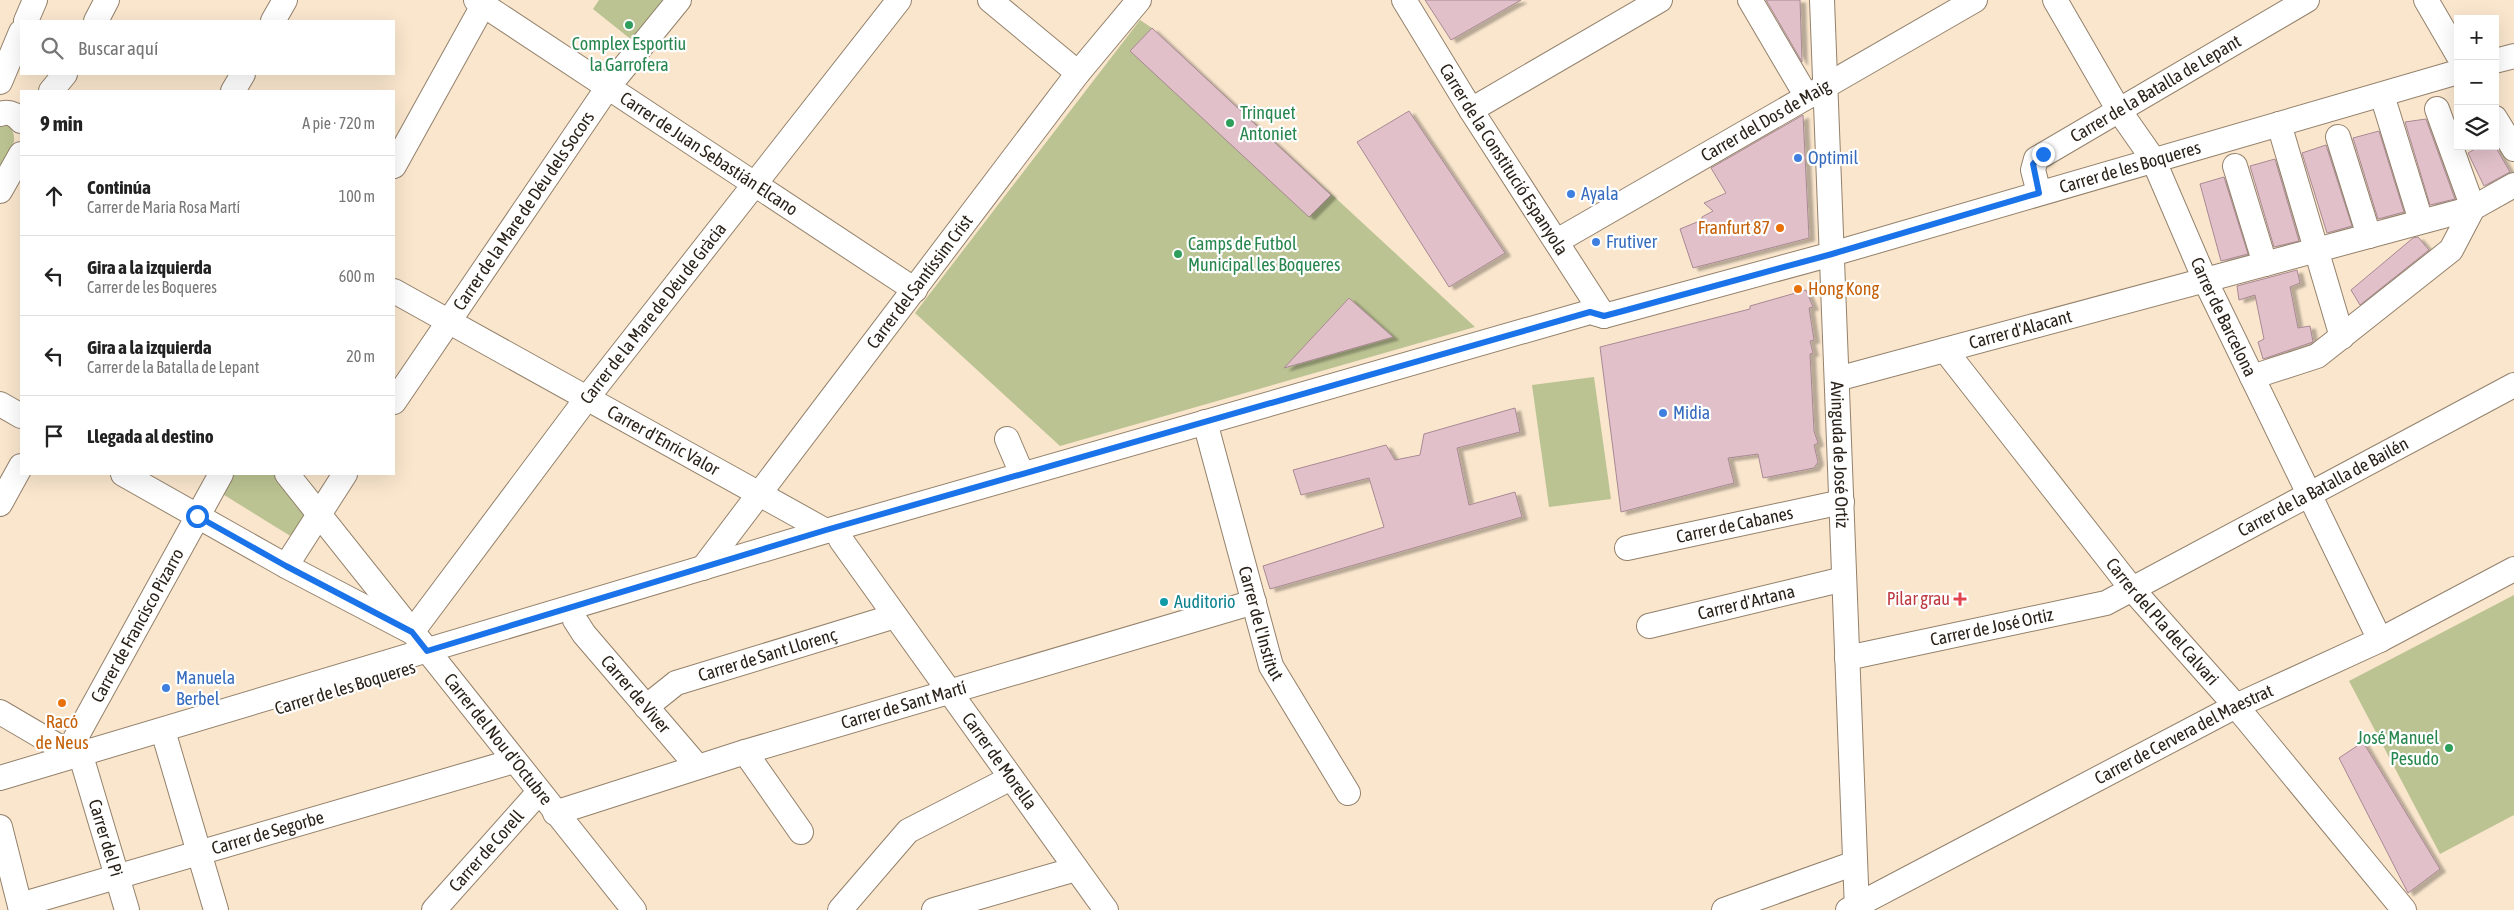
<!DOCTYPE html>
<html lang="es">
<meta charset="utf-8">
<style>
:root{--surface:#fff;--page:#f2f2f2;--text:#222;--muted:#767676;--line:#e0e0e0}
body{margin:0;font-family:"Asap Condensed",sans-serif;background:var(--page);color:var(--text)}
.controls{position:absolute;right:15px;top:15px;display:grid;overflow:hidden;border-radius:0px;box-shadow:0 5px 20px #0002}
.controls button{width:45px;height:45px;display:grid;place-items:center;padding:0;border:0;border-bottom:1px solid var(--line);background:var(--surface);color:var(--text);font:25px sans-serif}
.stop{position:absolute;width:15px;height:15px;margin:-11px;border:4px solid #1a73e8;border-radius:50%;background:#fff}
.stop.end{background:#1a73e8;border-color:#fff;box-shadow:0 1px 5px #0008}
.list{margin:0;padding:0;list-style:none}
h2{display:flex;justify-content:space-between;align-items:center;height:65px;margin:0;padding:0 20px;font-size:21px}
h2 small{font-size:16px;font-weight:400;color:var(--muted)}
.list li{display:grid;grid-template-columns:32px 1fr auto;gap:15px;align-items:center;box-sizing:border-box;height:80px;padding:0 20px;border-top:1px solid var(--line)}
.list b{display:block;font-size:19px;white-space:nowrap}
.list p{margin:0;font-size:16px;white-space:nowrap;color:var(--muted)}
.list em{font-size:16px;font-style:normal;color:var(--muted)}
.icon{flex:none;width:28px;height:28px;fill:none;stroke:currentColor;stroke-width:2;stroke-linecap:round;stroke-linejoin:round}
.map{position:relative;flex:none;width:2514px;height:910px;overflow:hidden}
.search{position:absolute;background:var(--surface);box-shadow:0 5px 20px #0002;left:20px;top:20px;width:375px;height:55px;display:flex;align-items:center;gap:12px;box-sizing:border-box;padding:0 18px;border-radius:0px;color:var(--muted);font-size:19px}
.panel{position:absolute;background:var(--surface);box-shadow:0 5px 20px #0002;left:20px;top:90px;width:375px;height:385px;border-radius:0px}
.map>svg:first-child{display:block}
.green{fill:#bbc392}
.building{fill:#e1c0ca;stroke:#a88993;filter:url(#shadow)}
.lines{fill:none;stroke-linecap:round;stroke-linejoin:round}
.minor-casing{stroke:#93816b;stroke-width:26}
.minor{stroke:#fff;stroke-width:24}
.route{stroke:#1a73e8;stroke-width:6}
.leisure-dot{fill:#2e9e5b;stroke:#fff;stroke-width:2}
.shop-dot{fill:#3f7fe0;stroke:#fff;stroke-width:2}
.food-dot{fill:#e8710a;stroke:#fff;stroke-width:2}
.health-dot{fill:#e0444e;stroke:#fff;stroke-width:2}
.culture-dot{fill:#0f9aa8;stroke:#fff;stroke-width:2}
.labels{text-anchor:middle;stroke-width:4.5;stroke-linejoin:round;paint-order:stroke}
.leisure-label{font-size:18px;fill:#27864d;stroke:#fff;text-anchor:start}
.street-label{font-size:18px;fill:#2b231a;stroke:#fff}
.shop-label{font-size:18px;fill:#366cbe;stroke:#fff;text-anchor:start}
.food-label{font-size:18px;fill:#c56008;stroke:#fff;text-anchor:end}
.health-label{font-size:18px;fill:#be3a42;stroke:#fff;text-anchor:end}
.culture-label{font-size:18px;fill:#0d838f;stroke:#fff;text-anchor:start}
</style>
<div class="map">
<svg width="2514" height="910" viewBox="0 0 2514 910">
<defs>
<filter id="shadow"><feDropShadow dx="5.5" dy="3" stdDeviation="1" flood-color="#0004"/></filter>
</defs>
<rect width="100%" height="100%" fill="#fae6cd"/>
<g class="green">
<path d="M599,0H664L633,41L593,9Z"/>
<path d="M1140,20L1152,28L1475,327L1060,446L915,313Z"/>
<path d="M0,124C11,124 15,132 14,142L0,168Z"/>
<path d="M1594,377L1611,499L1549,507L1532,385Z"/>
<path d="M231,474H278L306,512L292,537L221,493Z"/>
<path d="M2514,595V815L2440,854L2349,681Z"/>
</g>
<g class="building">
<path d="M1425,0H1521L1451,40Z"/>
<path d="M1766,0H1800L1802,62Z"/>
<path d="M1152,28L1331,195L1309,217L1130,51Z"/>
<path d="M1409,111L1505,253L1449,287L1357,142Z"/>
<path d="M1803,115L1809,238L1693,268L1680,229L1702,220V217L1713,211L1704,203L1726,193L1711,168Z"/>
<path d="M2426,119L2455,199L2430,205L2405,122Z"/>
<path d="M2379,131L2404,212L2378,219L2353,138Z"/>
<path d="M2326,145L2352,226L2327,233L2302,153Z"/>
<path d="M2480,146H2495L2510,172L2484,186L2468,153Z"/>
<path d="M2275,159L2299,241L2274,247L2250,166Z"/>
<path d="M2224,177L2248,254L2221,261L2200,184Z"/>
<path d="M2418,237L2429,250L2360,305L2351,290L2413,238Z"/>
<path d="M2297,270L2300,283L2290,287L2298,328L2310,326L2313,342L2263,359L2258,342L2264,339L2255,295L2239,300L2237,286Z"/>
<path d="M1806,290L1813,307L1809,308L1814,340L1810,341L1813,353L1810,354L1814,431L1818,443L1814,445L1818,462L1814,468L1763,478L1758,454L1728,458L1734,483L1621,512L1600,347L1750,309V306Z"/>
<path d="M1349,298L1393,337L1284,368Z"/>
<path d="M1515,408L1520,432L1457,448L1469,505L1515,492L1522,517L1270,589L1263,566L1384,527L1369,478L1301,495L1293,470L1386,445L1395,460L1420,455L1424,434Z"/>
<path d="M2363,742L2440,869L2408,893L2339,758Z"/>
</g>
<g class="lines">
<g class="minor-casing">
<g id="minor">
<path id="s1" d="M476,0L915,290"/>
<path d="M990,0L1078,73"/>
<path id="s2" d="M1404,0L1471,110L1604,316"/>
<path d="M1750,0L1807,97"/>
<path id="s3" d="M1822,0L1857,910"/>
<path id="s4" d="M2055,0L2118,109L2153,159L2205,280L2380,640"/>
<path d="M2426,0L2458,55"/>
<path d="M26,21L35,0"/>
<path d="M96,21L107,0"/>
<path d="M273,21L285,0"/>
<path d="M2495,61L2514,56"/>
<path d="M0,82L21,32"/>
<path d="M51,91L65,74"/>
<path d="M233,91L243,74"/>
<path d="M2382,95L2421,221"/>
<path d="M1471,110L1660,0"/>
<path d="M0,114C9,111 15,114 21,121"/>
<path d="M2495,118L2514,149"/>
<path d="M2279,124L2342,337"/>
<path d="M2338,137L2369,236"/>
<path d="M394,166L486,0"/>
<path d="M2235,166L2265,264"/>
<path d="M0,191L21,154"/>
<path id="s5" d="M2039,193L2033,170L2036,159L2307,0"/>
<path id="s6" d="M1557,241L1975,0"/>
<path id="s7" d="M394,291L826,531"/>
<path id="s8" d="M1945,350L2132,589L2236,706L2404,910"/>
<path d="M2252,377L2317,356L2451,250L2473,208L2437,109"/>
<path id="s9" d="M1837,379L2473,208L2514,185"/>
<path id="s10" d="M394,402L608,87L679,0"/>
<path d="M0,404L21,416"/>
<path id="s11" d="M1205,422L1271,666L1348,793"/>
<path d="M1007,439L1022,474"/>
<path id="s12" d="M123,474L286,566L412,632L587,398L899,0"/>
<path id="s13" d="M287,474L634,910"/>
<path d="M0,504L21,466"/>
<path id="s14" d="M841,540L1106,910"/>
<path id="s15" d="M1627,548L1842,502"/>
<path d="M286,566L345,474"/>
<path id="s16" d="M703,568L1078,73L1139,0"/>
<path id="s17" d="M575,620L584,634L698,767"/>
<path id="s18" d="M1649,626L1844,579"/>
<path id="s19" d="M1847,658L2106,603L2514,385"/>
<path id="s20" d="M646,707L676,683L895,616"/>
<path d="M0,712L75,756"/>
<path d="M166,741L216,910"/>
<path id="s21" d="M69,750L221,474"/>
<path d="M745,752L801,832"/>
<path id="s22" d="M84,766L127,910"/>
<path id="s23" d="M0,778L826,531L1590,312L1604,316L1832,254L2458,72"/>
<path id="s24" d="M555,813L745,752L1254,602"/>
<path d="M0,827L21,910"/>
<path id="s25" d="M20,905L514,761"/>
<path id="s26" d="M434,910L539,792"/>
<path d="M840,910L908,831L1011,778"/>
<path d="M934,910L1076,869"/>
<path d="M1724,910L1855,863"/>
<path id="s27" d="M1848,910L2236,706L2380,640L2514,569"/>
</g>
</g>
<use href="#minor" class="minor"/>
</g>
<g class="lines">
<path class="route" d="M197,516L286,566L412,632L427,651L826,530L1590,312L1604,316L1623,311L1832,254L2039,193L2033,164L2043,154"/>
</g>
<g class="leisure-dot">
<circle cx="629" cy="25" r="5"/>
<circle cx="1230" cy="123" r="5"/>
<circle cx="1178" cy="254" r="5"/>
<circle cx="2449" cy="748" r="5"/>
</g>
<g class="shop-dot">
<circle cx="1798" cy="158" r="5"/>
<circle cx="1571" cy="194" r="5"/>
<circle cx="1596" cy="242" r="5"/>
<circle cx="1663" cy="413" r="5"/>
<circle cx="166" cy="688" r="5"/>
</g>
<g class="food-dot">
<circle cx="1780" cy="228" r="5"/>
<circle cx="1798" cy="289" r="5"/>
<circle cx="62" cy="703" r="5"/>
</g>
<path class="health-dot" d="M1957.5 591.5h5v5h5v5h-5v5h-5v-5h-5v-5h5z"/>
<circle class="culture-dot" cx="1164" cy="602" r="5"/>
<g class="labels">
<g class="leisure-label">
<text x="629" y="50" text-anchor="middle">Complex Esportiu<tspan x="629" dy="21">la Garrofera</tspan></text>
<text x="1240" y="119">Trinquet<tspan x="1240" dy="21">Antoniet</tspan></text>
<text x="1188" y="250">Camps de Futbol<tspan x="1188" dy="21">Municipal les Boqueres</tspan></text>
<text x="2439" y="744" text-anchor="end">José Manuel<tspan x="2439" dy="21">Pesudo</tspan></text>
</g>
<g class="street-label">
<text dy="6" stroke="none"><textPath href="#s5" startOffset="174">Carrer de la Batalla de Lepant</textPath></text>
<text dy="6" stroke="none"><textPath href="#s6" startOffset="241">Carrer del Dos de Maig</textPath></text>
<text dy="6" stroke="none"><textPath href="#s1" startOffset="279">Carrer de Juan Sebastián Elcano</textPath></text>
<text dy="6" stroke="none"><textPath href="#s2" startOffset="188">Carrer de la Constitució Espanyola</textPath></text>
<text dy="6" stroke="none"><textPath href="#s23" startOffset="2218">Carrer de les Boqueres</textPath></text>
<text dy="6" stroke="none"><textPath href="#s10" startOffset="231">Carrer de la Mare de Déu dels Socors</textPath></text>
<text dy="6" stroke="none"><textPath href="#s16" startOffset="359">Carrer del Santíssim Crist</textPath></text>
<text dy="6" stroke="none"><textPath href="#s12" startOffset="729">Carrer de la Mare de Déu de Gràcia</textPath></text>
<text dy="6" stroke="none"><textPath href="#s4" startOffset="360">Carrer de Barcelona</textPath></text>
<text dy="6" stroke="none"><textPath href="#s9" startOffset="190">Carrer d'Alacant</textPath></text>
<text dy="6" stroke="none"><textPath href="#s7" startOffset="308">Carrer d'Enric Valor</textPath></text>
<text dy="6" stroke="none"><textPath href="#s3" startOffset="455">Avinguda de José Ortiz</textPath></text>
<text dy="6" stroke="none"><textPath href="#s19" startOffset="511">Carrer de la Batalla de Bailén</textPath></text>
<text dy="6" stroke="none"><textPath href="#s15" startOffset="110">Carrer de Cabanes</textPath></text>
<text dy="6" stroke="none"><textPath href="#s18" startOffset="100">Carrer d'Artana</textPath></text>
<text dy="6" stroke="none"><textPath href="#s8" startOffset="348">Carrer del Pla del Calvari</textPath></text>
<text dy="6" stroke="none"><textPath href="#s11" startOffset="209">Carrer de l'Institut</textPath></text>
<text dy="6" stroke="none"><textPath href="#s21" startOffset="142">Carrer de Francisco Pizarro</textPath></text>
<text dy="6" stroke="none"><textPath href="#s19" startOffset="148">Carrer de José Ortiz</textPath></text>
<text dy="6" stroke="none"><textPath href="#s20" startOffset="134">Carrer de Sant Llorenç</textPath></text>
<text transform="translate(345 688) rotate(-17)" y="6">Carrer de les Boqueres</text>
<text dy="6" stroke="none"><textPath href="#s17" startOffset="96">Carrer de Viver</textPath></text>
<text dy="6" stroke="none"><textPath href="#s24" startOffset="365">Carrer de Sant Martí</textPath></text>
<text dy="6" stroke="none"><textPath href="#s27" startOffset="379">Carrer de Cervera del Maestrat</textPath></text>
<text dy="6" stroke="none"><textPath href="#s13" startOffset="339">Carrer del Nou d'Octubre</textPath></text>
<text dy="6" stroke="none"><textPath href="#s14" startOffset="272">Carrer de Morella</textPath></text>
<text dy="6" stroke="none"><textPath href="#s25" startOffset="258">Carrer de Segorbe</textPath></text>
<text dy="6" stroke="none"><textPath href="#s22" startOffset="75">Carrer del Pi</textPath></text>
<text dy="6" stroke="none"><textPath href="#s26" startOffset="79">Carrer de Corell</textPath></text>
</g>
<g class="shop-label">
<text x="1808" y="164">Optimil</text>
<text x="1581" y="200">Ayala</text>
<text x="1606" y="248">Frutiver</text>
<text x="1673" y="419">Midia</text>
<text x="176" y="684">Manuela<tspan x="176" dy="21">Berbel</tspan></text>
</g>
<g class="food-label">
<text x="1770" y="234">Franfurt 87</text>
<text x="1808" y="295" text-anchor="start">Hong Kong</text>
<text x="62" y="728" text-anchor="middle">Racó<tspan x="62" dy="21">de Neus</tspan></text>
</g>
<g class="health-label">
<text x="1950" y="605">Pilar grau</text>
</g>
<g class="culture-label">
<text x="1174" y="608">Auditorio</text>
</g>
</g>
</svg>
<div class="controls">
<button>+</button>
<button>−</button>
<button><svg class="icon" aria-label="layers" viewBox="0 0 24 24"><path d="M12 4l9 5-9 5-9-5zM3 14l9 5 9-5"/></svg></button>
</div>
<div class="stop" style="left:197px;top:516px"></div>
<div class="stop end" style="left:2043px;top:154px"></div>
<div class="search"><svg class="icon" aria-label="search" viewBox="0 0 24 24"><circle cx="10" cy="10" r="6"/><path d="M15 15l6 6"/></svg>Buscar aquí</div>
<section class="panel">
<h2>9 min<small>A pie · 720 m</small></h2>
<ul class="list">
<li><svg class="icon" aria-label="ahead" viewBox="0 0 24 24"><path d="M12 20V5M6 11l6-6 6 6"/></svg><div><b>Continúa</b><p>Carrer de Maria Rosa Martí</p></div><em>100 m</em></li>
<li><svg class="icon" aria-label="left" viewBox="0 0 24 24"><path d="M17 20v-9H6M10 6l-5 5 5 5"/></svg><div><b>Gira a la izquierda</b><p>Carrer de les Boqueres</p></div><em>600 m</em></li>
<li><svg class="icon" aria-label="left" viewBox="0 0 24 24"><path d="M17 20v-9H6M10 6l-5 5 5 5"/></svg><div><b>Gira a la izquierda</b><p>Carrer de la Batalla de Lepant</p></div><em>20 m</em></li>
<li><svg class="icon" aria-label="arrive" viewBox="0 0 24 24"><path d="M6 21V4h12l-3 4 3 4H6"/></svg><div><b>Llegada al destino</b></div></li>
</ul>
</section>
</div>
